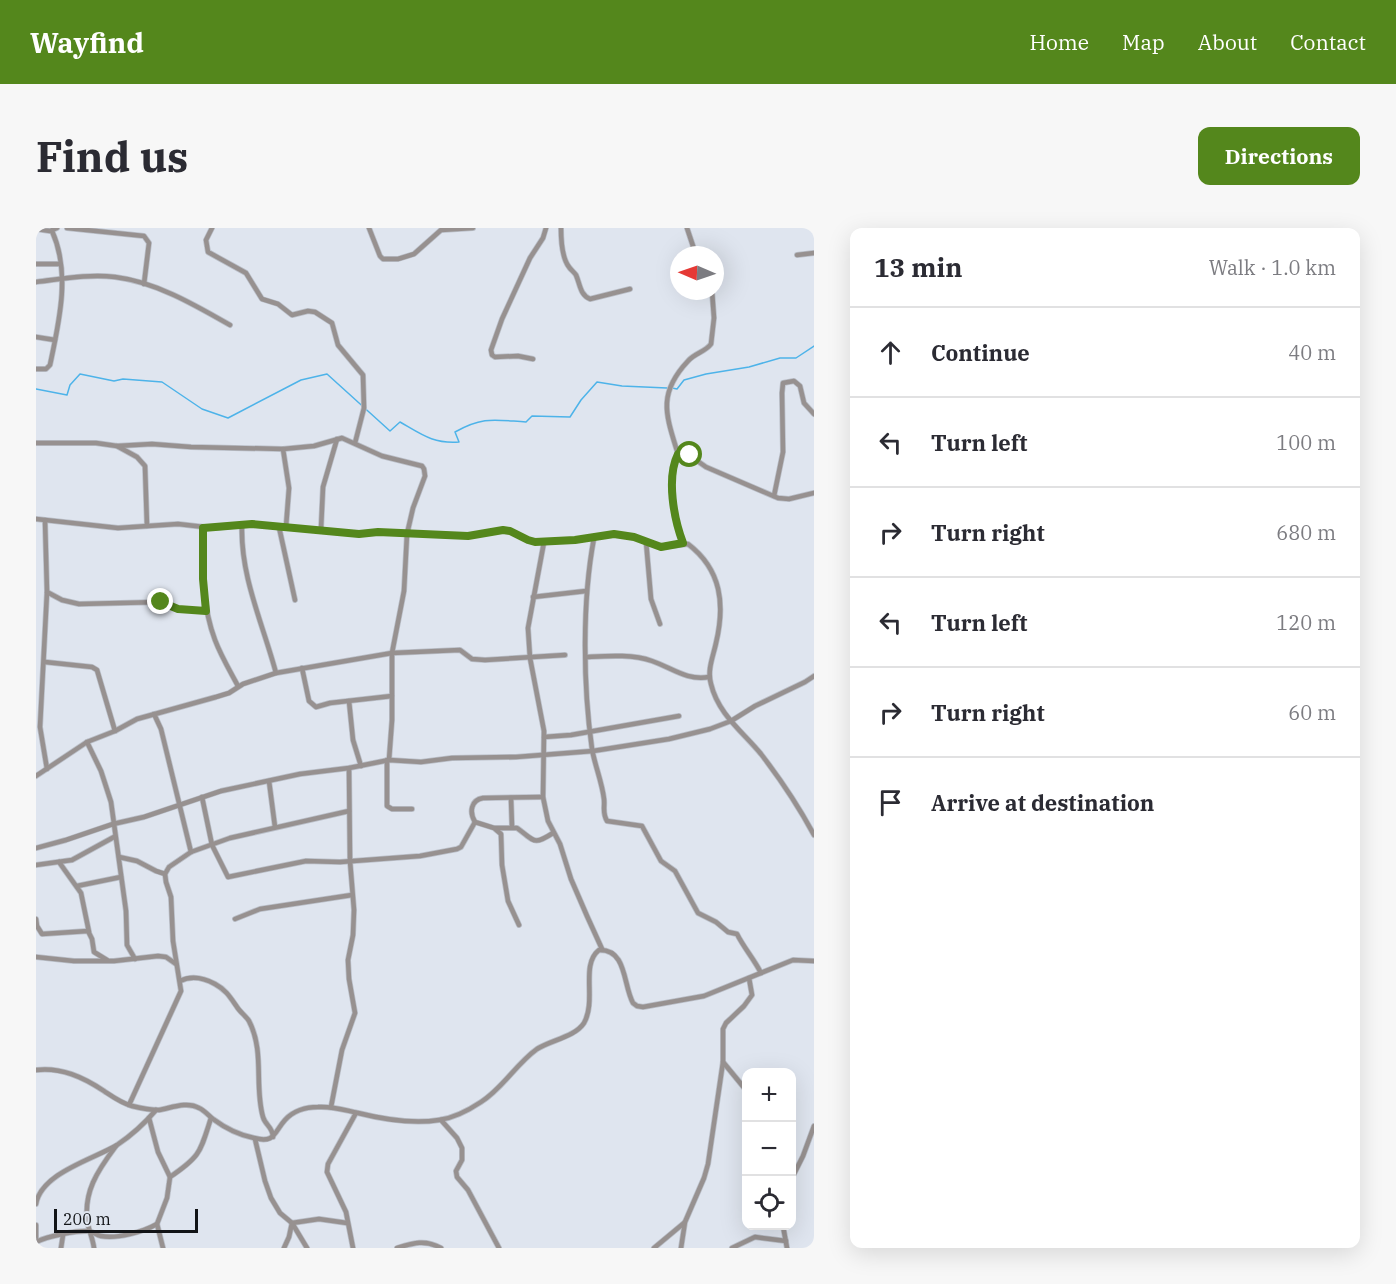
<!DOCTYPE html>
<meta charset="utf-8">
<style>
:root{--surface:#fff;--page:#f7f7f7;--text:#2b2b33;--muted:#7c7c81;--line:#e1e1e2;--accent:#54871c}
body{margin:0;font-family:"IBM Plex Serif",serif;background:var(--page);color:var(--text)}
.controls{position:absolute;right:18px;bottom:18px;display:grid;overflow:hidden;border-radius:12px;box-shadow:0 6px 24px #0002}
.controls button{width:54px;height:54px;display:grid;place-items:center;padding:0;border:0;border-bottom:2px solid var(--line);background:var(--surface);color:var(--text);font:30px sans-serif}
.compass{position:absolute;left:634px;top:18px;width:54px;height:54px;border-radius:50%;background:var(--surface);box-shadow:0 6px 24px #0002;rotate:272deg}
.scale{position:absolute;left:18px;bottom:15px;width:144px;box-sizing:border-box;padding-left:6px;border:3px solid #121417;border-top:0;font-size:16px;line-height:21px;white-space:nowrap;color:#121417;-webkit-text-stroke:4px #dfe5ef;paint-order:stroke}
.stop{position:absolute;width:18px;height:18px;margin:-14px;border:4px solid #54871c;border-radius:50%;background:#fff}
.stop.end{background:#54871c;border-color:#fff;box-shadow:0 2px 6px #0008}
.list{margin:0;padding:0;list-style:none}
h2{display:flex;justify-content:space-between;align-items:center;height:78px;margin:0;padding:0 24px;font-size:26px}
h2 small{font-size:20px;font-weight:400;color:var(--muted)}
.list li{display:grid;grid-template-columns:39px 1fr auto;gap:18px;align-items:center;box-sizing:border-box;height:90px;padding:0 24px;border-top:2px solid var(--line)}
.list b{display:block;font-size:22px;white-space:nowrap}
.list em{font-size:20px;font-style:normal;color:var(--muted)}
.icon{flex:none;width:33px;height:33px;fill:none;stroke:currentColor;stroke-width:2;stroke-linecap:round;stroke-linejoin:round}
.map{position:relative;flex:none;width:778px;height:1020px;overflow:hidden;border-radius:12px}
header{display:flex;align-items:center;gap:36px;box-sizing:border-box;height:84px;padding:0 30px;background:var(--accent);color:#fff}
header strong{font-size:28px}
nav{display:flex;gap:33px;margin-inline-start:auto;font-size:21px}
.intro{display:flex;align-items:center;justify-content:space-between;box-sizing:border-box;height:144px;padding:0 36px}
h1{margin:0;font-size:42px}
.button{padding:15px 27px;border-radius:12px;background:var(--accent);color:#fff;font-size:21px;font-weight:700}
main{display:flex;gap:36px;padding:0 36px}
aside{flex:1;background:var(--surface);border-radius:12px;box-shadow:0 6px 24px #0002}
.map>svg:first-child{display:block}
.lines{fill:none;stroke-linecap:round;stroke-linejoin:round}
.stream{stroke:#4db3e9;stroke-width:1.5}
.street-casing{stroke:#babfc8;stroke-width:6}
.street{stroke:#979190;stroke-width:4.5}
.route{stroke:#54871c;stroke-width:8}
</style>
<header>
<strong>Wayfind</strong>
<nav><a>Home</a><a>Map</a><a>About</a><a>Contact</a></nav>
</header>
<div class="intro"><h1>Find us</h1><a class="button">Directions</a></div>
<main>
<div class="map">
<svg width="778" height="1020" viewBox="0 0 778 1020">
<rect width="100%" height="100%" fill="#dfe5ef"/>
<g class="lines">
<g class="stream">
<path d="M636,160L641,161L648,152L670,146L713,139L744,130H760L778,118"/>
<path d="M0,161L31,167L34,157L44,146L78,153L87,151L126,154L166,181L192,190L265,152L291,146L354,203L364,194C385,206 397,216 423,214L419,204C447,188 459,192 490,194L496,188L534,189L545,172L561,154L586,158L631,160"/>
</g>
<g class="street-casing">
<g id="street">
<path d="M31,0L108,8L113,15L108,56"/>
<path d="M176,0L170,12L172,24L210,45L226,71L242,76L256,87L272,83L279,84L296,95L302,117L327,147L328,180L319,215"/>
<path d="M333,0L344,28L347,31H362L378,26L405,2L437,0"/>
<path d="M525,0C525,11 526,30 533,39C535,42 538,44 540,47C544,56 544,67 554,71L594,61"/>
<path d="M651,0L660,27"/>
<path d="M0,1L14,3L21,0"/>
<path d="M761,27L778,25"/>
<path d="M0,36H23"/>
<path d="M0,54C26,51 52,46 79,49C120,54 159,77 194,97"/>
<path d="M0,109L19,112"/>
<path d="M497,131L482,128L459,129L456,127L455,122L466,91L494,30L507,10L510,0"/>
<path d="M0,141H10L14,137C23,94 35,45 16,3"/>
<path d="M0,215H60L81,218L116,216L155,219L247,221L278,218L306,210L346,228L386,238L388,241L389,248L377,280L371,306L368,363L356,425V492L353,532"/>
<path d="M81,218L101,229L109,238L111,298"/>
<path d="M247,221L253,260L250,299"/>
<path d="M642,226C630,187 621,166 652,133C659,125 669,124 675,116L678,90L676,63"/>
<path d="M738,268L747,224L746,165L747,155L758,153L764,158L768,175L778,186"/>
<path d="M0,291L82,300L142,296L177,300L216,296L323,306L342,304L432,308L467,302L479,305L492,312L508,314L539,312L578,306L598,309L625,319L652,316C686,342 689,377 680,415C677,429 671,442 675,456C682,486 707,504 725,526C745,552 763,579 778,607"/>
<path d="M9,292L11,364L4,499L11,541"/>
<path d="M206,297C204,348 227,396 240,445"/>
<path d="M167,299C167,338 165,375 179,412C185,428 194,443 202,458"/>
<path d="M243,299L259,372"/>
<path d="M285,301L287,259L301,211"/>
<path d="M558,310C546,373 547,457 556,521C559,538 566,554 568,571C569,579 566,585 571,593L606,598L625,633L639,643L662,685L680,694L692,704L701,706C708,720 718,731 725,745"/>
<path d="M610,313L615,371L624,396"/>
<path d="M508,314L492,400L494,430L508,503L507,569L512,593L524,616L535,651L551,688L566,721"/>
<path d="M647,315C638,291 629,249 642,226L650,225L670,239L742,270L753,271L778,265"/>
<path d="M11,364L26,372L43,376L125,374L142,381L170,383"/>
<path d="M497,369L550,363"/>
<path d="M550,429C571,428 596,426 616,433C636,440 651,453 673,449"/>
<path d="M9,434L56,439L61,442L79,503"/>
<path d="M266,440L273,473L280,479L294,475L356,468"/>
<path d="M313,473L317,512L325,538"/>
<path d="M118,486L125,501L155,624"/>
<path d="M508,509L535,507L643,488"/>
<path d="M51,514L65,543L75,574L90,683L91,717L99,731"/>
<path d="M351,532V578L356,581H376"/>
<path d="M0,548L51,514L79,503L101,491L180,469L193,465L207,456L240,445L356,425L424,422L436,431L449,432L529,427"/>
<path d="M233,553L239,599"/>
<path d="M166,569L176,617L192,649L270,633L304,634L384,628L421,621L425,619L439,594"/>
<path d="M475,570L476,599"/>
<path d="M459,600H481C499,613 497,618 517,605"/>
<path d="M0,620L30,612L77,596L108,589L185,563L264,546L313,540L353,532L385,534L416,530L480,529L557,523L633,511L674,501L695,493L719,478L769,454L778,448"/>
<path d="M83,629L101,633L120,643L129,646"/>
<path d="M23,634L45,665L53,704"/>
<path d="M0,637L36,632L78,609"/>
<path d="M41,658L85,649"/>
<path d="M0,691L1,698L6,706L52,703L56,711L58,724L71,732"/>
<path d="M199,691L224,681L316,667"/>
<path d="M483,697L472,673L466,637L465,606L458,600L439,594C433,584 435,572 447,570L507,569"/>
<path d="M0,729L38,733H78L122,728L130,729L140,736"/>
<path d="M144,753C156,747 168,750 179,756C190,762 194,769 201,779C204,784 210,788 213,793C229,824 218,858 227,889C229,897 237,899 237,909"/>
<path d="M687,834L710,862"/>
<path d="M0,842C25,839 47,849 68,863C77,869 85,875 96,878C104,880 114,882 123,882C135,880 151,873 163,880C168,882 172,887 177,891C189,900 203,907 218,910C239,916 238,904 249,892C257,883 270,879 282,879C297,878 308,882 322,885C346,891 378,896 403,892C418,890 433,882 445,874C467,860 480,836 501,821C515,812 539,809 548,795C561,772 544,737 563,722C591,721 587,757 597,775L601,778L607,779L668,768L757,732L778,733"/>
<path d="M93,877L145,763L137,713L135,669L130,654L129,646L133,639L155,624L194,610L313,583"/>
<path d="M295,879L306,822L319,785L313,751L312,732L317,707L318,682L314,633L313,540"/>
<path d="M113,890L122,924L134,949"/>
<path d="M405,892L421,910L426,920V932L420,943L421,949L432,962L463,1020"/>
<path d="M219,911L229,953L235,970L244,985L256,995L271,1020"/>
<path d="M756,950L767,928L778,898"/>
<path d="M0,976C5,945 58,931 81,917C96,907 109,895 120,882"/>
<path d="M121,996L127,1020"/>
<path d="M0,997V1014"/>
<path d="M747,998L751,1020"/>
<path d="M0,1014C12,1008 38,1003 52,1003C56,1003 60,1007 65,1008C81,1011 107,1004 121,996L131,970L134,949C165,928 164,924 175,890"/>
<path d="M25,1020L27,1007"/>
<path d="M58,1020C57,1012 54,1005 52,997C46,965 62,942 80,918"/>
<path d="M248,1020L253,1009L256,995L283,991L311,995"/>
<path d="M317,1020L310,984L291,944L292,936L320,885"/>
<path d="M361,1020C377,1015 389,1011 405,1020"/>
<path d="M618,1020L648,995"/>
<path d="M645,1020L649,994L668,950L672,936L687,834V801L690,795L708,778L716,767L713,750"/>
<path d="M696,1020L719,1009L750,1013"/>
</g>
</g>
<use href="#street" class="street"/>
</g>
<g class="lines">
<path class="route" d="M125,374L142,381L170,383L167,351V300L216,296L323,306L342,304L432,308L467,302L474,303L492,312L499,314L539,312L578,306L598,309L625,319L647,315C638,291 630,250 642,226L650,225L654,227"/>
</g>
</svg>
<div class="controls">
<button>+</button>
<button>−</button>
<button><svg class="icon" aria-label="locate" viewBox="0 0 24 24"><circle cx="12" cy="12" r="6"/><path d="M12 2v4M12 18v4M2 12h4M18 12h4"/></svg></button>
</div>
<svg class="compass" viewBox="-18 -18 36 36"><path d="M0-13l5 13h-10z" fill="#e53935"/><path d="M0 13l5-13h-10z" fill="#7c7c81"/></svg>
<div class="scale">200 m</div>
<div class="stop" style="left:654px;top:227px"></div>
<div class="stop end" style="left:125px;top:374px"></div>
</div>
<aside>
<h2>13 min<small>Walk · 1.0 km</small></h2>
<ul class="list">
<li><svg class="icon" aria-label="ahead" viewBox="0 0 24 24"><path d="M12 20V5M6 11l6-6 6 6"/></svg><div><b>Continue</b></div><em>40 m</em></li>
<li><svg class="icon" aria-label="left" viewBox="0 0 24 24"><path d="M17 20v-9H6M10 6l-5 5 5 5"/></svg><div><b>Turn left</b></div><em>100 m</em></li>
<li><svg class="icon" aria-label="right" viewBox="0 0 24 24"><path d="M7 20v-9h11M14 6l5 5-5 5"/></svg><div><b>Turn right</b></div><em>680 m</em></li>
<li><svg class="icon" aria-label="left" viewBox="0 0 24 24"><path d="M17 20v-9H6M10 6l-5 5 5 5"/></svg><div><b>Turn left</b></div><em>120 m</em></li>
<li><svg class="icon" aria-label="right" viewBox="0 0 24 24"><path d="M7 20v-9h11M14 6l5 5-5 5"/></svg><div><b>Turn right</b></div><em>60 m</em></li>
<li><svg class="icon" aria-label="arrive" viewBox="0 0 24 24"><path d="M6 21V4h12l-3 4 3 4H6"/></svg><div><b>Arrive at destination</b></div></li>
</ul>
</aside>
</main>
